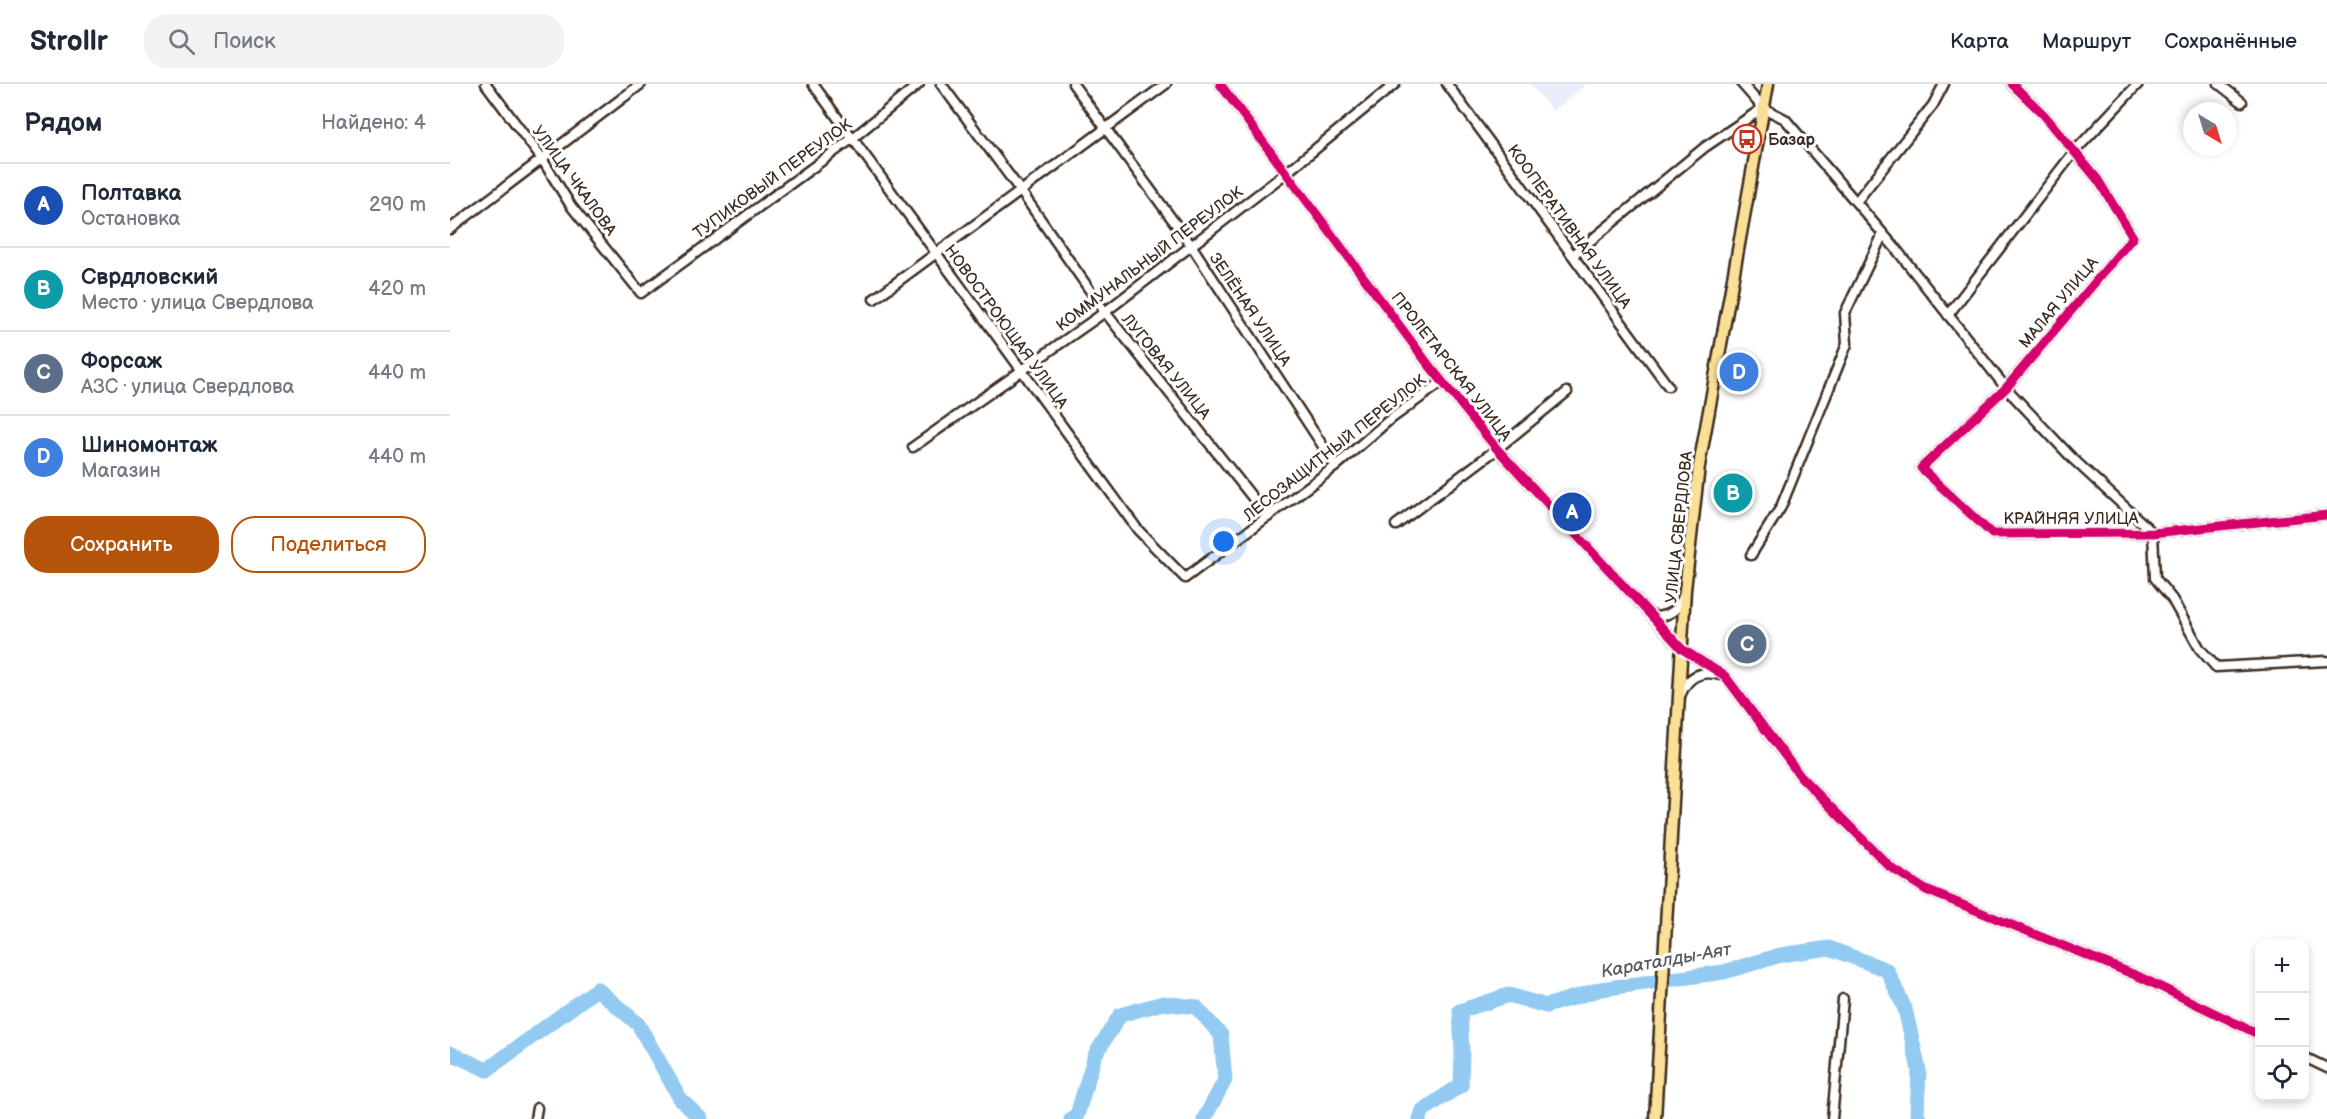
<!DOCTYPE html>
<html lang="ru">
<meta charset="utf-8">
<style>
:root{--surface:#fff;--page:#f2f2f3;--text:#1f2937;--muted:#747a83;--line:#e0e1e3;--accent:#b45309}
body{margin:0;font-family:"Balsamiq Sans",sans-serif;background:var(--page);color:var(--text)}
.controls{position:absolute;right:18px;bottom:18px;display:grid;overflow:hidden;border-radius:12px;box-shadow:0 3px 9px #0003}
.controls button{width:54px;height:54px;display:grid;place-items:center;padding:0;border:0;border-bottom:2px solid var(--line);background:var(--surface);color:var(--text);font:30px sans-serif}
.compass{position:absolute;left:1733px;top:18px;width:54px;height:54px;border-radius:50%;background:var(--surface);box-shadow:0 3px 9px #0003;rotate:142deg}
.you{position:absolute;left:774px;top:458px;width:21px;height:21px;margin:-15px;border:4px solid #fff;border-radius:50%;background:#1a73e8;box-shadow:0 0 0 9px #1a73e833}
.badge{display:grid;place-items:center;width:39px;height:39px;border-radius:50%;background:var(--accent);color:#fff;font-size:20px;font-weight:700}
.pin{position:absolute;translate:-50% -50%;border:3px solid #fff;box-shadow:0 2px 6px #0006}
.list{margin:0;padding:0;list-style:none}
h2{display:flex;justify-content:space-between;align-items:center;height:78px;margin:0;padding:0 24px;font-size:26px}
h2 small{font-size:20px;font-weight:400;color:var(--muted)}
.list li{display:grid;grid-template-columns:39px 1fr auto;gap:18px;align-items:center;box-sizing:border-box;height:84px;padding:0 24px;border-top:2px solid var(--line)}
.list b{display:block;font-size:22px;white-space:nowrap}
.list p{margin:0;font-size:20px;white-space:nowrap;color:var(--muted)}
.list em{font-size:20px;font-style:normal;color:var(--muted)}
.actions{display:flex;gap:12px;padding:18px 24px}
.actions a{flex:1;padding:14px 0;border:2px solid var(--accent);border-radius:24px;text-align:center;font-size:21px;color:var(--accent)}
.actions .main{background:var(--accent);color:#fff}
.icon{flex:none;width:33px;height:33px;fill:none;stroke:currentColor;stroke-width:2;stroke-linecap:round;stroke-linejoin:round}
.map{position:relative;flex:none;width:1877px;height:1035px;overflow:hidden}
header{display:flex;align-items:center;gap:36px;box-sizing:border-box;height:84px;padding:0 30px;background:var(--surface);border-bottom:2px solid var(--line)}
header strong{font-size:28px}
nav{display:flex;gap:33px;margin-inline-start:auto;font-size:21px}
.search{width:420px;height:54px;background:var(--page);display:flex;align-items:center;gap:15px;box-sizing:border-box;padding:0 21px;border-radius:24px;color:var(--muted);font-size:22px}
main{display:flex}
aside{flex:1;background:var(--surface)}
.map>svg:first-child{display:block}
.built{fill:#eaeefc}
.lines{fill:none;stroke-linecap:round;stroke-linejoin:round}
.river{stroke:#92caf1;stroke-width:15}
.minor-casing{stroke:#3b2a1e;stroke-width:13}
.major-casing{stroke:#3b2a1e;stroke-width:15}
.minor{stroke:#fff;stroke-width:8}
.major{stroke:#fadf96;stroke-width:10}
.cycleway-casing{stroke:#fff;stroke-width:13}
.cycleway{stroke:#d6006c;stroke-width:9}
.labels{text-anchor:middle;stroke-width:6;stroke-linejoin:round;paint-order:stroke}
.poi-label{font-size:16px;font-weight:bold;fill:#3b2a1e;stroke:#fff;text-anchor:start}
.street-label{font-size:16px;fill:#3b2a1e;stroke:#fff}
.water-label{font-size:18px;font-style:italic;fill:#555a5d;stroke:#fff}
</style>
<header>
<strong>Strollr</strong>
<div class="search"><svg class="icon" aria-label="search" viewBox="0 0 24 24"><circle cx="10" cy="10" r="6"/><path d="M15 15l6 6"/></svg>Поиск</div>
<nav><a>Карта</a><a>Маршрут</a><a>Сохранённые</a></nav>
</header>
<main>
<aside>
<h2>Рядом<small>Найдено: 4</small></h2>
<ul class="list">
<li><span class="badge" style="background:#1a4fb4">A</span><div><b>Полтавка</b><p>Остановка</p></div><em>290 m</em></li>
<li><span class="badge" style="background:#0f9aa8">B</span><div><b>Сврдловский</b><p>Место · улица Свердлова</p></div><em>420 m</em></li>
<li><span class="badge" style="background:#5c6f8a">C</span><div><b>Форсаж</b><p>АЗС · улица Свердлова</p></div><em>440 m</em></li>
<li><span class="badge" style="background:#3f7fe0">D</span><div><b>Шиномонтаж</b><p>Магазин</p></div><em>440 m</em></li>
</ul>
<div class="actions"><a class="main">Сохранить</a><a>Поделиться</a></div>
</aside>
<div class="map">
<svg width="1877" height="1035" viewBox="0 0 1877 1035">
<rect width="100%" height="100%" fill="#fff"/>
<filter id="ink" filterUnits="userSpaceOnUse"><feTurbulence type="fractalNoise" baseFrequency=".0167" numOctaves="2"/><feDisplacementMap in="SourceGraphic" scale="12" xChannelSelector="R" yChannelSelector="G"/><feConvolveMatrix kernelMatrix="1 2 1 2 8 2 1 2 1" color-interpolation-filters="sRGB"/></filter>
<g filter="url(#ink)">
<path class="built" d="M1080,0H1137L1103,27Z"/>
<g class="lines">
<g class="river">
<path d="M0,969L37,986L147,905L188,940L231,1016L251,1035"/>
<path d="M621,1035L627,1031L645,971L670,931L713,919L746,923L771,951L775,996L754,1035"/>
<path d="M970,1035L972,1027L1011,1001L1012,967L1010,927L1059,911L1096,922L1151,905L1274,888L1331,871L1379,864L1437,886L1455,925L1469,986L1467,1030L1470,1035"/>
</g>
<g class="minor-casing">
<g id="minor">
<path d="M36,0L92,75L121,122L191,209L403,54L469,0"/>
<path d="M363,0L688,446L735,494L886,382L938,337L992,298"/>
<path d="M491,0L570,106L655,228L818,433"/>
<path d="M623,0L741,161L886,382"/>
<path d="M770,0L978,280L1047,365L1232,565L1275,592L1351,693L1440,783L1476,806L1690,893L1810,951"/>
<path d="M997,0L1218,302"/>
<path d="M1292,0L1313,24L1335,35L1446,165L1556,304L1622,374L1703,449"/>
<path d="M1562,0L1594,31L1648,96L1683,153L1556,304L1471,384L1542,450L1703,449L1877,431"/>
<path d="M1769,0L1792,18"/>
<path d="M1406,118L1483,21L1494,0"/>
<path d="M0,145L191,0"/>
<path d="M1123,171L1255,63L1313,24"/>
<path d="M424,215L716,0"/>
<path d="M1498,231L1624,68L1688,0"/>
<path d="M463,363L655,228L836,89L945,0"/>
<path d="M946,441L1047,365L1117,308"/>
<path d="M1703,449L1705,494L1722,515L1750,565L1766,583L1877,577"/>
<path d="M1301,471L1331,423L1397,260L1395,229L1433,150"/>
<path d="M1200,530L1206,533C1220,531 1229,526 1233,512"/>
<path d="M1231,610C1238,592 1251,586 1270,591"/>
<path d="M1854,973L1877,984"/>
<path d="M85,1035L87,1024"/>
<path d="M1382,1035L1393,915"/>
</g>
</g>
<g class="major-casing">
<path id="major" d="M1205,1035L1235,506L1249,382L1318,0"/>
</g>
<use href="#minor" class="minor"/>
<use href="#major" class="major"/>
<g class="cycleway-casing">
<g id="cycleway">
<path d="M770,0L978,280L1047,365L1232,565L1275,592L1351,693L1440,783L1476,806L1690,893L1810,951"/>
<path d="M1562,0L1594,31L1648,96L1683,153L1556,304L1471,384L1542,450L1703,449L1877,431"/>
</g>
</g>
<use href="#cycleway" class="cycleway"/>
</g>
</g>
<defs>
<g id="bus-ring" transform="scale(1.5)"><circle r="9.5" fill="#fff" stroke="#c8321e" stroke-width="1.5"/><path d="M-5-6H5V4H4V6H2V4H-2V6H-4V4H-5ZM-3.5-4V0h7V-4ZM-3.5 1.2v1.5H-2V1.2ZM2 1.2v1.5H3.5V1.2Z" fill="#c8321e"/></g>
</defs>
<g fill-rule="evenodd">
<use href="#bus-ring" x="1297" y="55"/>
</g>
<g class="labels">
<g class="poi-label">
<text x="1318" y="61">Базар</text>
</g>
<g class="street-label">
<text transform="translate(322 94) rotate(-36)" y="6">ТУПИКОВЫЙ ПЕРЕУЛОК</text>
<text transform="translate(125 96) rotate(54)" y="6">УЛИЦА ЧКАЛОВА</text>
<text transform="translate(1120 142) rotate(54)" y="6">КООПЕРАТИВНАЯ УЛИЦА</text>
<text transform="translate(699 174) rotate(-37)" y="6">КОММУНАЛЬНЫЙ ПЕРЕУЛОК</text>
<text transform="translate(1608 218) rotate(-50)" y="6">МАЛАЯ УЛИЦА</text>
<text transform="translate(801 225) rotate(56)" y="6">ЗЕЛЁНАЯ УЛИЦА</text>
<text transform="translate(557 242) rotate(54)" y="6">НОВОСТРОЮЩАЯ УЛИЦА</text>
<text transform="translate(717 282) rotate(51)" y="6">ЛУГОВАЯ УЛИЦА</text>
<text transform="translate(1002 282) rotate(52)" y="6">ПРОЛЕТАРСКАЯ УЛИЦА</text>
<text transform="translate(884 363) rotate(-38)" y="6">ЛЕСОЗАЩИТНЫЙ ПЕРЕУЛОК</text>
<text x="1621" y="440">КРАЙНЯЯ УЛИЦА</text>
<text transform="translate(1228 443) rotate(-84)" y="6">УЛИЦА СВЕРДЛОВА</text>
</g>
<g class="water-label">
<text transform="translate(1216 876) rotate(-10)" y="6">Караталды-Аят</text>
</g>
</g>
</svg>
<div class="controls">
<button>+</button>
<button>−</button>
<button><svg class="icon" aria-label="locate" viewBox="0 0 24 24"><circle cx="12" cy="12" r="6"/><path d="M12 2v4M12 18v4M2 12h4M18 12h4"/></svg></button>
</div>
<svg class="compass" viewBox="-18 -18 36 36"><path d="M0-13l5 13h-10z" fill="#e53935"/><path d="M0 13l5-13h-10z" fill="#747a83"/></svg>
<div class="you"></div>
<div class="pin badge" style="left:1122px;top:428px;background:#1a4fb4">A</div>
<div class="pin badge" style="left:1283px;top:409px;background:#0f9aa8">B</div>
<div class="pin badge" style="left:1297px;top:560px;background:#5c6f8a">C</div>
<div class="pin badge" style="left:1289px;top:288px;background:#3f7fe0">D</div>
</div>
</main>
